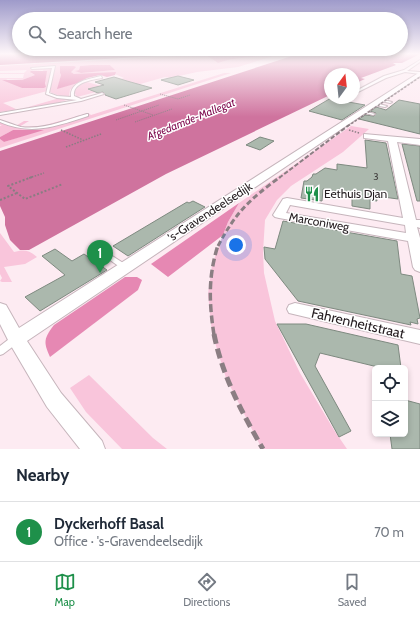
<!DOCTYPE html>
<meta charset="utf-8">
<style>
:root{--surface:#fff;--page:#f2f2f3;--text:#1f2937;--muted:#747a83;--line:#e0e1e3;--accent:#1e904a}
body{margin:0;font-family:Cabin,sans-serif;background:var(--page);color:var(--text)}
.controls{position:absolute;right:12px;bottom:12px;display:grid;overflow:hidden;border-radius:6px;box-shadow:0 2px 6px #0003}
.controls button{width:36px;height:36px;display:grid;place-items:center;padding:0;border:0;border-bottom:1px solid var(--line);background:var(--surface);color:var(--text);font:20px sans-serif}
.compass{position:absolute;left:324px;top:68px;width:36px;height:36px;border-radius:50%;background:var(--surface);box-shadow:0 2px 6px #0003;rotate:15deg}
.you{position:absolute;left:236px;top:245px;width:14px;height:14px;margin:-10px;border:3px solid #fff;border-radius:50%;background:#1a73e8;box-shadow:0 0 0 6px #1a73e833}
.badge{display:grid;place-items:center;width:26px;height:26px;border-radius:50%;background:var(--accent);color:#fff;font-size:13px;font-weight:700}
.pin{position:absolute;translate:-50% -33px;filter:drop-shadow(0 1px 2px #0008)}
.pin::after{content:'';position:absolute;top:21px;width:14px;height:12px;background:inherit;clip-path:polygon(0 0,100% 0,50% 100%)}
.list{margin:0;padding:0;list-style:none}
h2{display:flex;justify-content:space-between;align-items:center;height:52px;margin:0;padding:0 16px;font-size:17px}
h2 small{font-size:13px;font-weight:400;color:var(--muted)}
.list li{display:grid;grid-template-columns:26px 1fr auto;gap:12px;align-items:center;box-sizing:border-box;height:60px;padding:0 16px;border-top:1px solid var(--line)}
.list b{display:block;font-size:15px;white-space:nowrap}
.list p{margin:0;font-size:13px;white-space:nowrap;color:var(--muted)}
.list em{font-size:13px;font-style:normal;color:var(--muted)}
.icon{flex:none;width:22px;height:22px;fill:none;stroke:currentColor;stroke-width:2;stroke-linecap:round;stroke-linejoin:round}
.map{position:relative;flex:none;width:420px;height:449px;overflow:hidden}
.search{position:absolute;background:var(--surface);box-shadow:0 2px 6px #0003;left:12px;right:12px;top:12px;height:44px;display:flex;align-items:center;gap:10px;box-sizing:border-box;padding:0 14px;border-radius:22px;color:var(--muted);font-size:15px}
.sheet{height:112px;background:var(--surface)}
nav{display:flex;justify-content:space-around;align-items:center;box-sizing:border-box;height:56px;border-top:1px solid var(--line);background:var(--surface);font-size:11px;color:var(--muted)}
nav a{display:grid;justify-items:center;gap:2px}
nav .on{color:var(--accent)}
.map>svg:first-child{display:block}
.green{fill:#f9c5db;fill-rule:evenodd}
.forest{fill:#e688b3}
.water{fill:#cf739e}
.building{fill:#abb8ad;stroke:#7e8a80}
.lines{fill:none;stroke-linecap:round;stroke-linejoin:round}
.lane-casing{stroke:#c6b5bc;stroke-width:2}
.street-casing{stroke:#c6b5bc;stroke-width:2}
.path-far2{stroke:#897d82;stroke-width:1;stroke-dasharray:1 1;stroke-linecap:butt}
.path-far1{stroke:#897d82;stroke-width:1.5;stroke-dasharray:1.5 1.5;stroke-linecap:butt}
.path{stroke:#897d82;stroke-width:2;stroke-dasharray:2 2;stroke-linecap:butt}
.lane{fill:#fff;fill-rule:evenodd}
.street{fill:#fff;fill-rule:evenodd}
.rail-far4{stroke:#8b7e83;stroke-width:1.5;stroke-dasharray:2.5 1.5;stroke-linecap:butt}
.rail-far3{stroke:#8b7e83;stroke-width:2;stroke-dasharray:4.5 2;stroke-linecap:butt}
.rail-far2{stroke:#8b7e83;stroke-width:3;stroke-dasharray:5.5 3;stroke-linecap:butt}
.rail-far1{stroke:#8b7e83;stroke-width:3.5;stroke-dasharray:8 3.5;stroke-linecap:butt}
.rail{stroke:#8b7e83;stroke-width:5;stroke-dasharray:10 5;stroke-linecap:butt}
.labels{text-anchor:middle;stroke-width:3;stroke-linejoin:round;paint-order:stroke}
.number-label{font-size:10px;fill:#464443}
.far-water-label{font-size:11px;font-style:italic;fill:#810f52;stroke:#fff}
.poi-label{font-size:12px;fill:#241d20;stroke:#fff;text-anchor:start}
.street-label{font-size:12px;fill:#241d20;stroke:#fff}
.near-street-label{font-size:14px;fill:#241d20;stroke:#fff}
</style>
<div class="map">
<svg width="420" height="449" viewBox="0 0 420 449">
<rect width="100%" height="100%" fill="#fdebf2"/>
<g class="green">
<path d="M212,54H218L210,55L212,59L218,63C230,58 244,58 256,55L254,54L277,55L238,67L197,72L170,78L165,77L119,90L120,79L124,78L115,74H74L71,72L70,66H61L60,73L61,75L58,88L78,83L70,90L69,96L72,98L58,103L0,112V78H23L24,74H0V73H24L27,70L0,71V66ZM91,65H110L114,70L81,73L76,71L79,70L80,66ZM43,70L46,87L44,88H22L6,79L22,80L35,75L31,73V71ZM47,91L63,97L18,110L3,103Z"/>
<path d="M224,73H231L0,148V139L4,142L41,130H13L0,137V126H2L0,125V120L14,127L24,121H29L19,127L42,126L88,113L91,115Z"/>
<path d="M85,82H87L101,86L88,90L96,92L77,97L74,92L76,88Z"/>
<path d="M351,126L369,129L343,152L291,186L277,200L265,220L263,252L264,273L275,321L300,373L334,430L347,449H262L226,378L212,333L208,294L212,265L228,222L239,203Z"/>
<path d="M0,233L14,252C24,249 29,250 37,257L25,264L4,267L12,282H2L0,281L2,278L0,274Z"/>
<path d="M89,375L153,438L167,449H122L86,412L70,388Z"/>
</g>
<g class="forest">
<path d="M218,54H254L257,56C244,58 230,58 218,63L206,55Z"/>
<path d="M91,65H110L115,70L81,73L75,71L79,70L80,66Z"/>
<path d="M60,66H74L76,67L71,72L74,74L116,72L115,75L107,77L100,75L87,78L78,83L57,89L61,75L60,73Z"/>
<path d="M31,71H47L45,83L46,87L44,88H22L2,80H22L35,75L30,72Z"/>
<path d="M13,130H44L4,142L0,139V137Z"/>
<path d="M239,203L228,222L223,235L168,277L151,264Z"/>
<path d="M125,277H137L142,280L138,290L50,357C43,342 44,338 54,325Z"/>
</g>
<g class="water">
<path d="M0,54H192L0,65Z"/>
<path d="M298,54H420L402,63H393L396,65L361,78L365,79L354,84V74H330V95L166,174L29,250H20L10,240L5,225V217L0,206V151Z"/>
</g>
<g class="building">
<path d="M178,76L194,80L178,85L161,80Z"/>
<path d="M114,77L127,81L152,88L116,99L105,95V94L103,92L98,93L88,89L104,85L95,82Z"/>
<path d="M331,98L343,101L365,105L342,120L309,111Z"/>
<path d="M399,100L420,104V134L359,119L365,115L374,116L376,113L370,111L376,107L386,110Z"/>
<path d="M260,137L274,141L260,150L246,145Z"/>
<path d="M365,140L386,143L398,199L376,196L377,201L370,200V209L352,206V193L323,189L322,201L301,198L304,181H307L312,177L313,174H316L325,168L337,170V164L367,168Z"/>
<path d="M402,144L420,146V201H417Z"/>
<path d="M193,201L205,207L128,256L113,246L187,202L189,203Z"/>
<path d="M283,221L397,241L401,274L412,276L420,318L417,319L418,324L410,322L411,325L298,301L265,259L264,247L275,249Z"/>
<path d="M55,249L72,261L84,254L107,270L40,311L25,297L65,275L42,256Z"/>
<path d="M277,324H306L398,345L401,368H382L320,353L315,366L351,431L339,437Z"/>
<path d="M405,400L420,404V449H392L390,434H405Z"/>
</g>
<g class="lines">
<g class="lane-casing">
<g id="lane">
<path d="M420,60V62L407,71L420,72V74L405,72L386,78L354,94V92L384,76L404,70Z"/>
<path d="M55,66L49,93L57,96L71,97C69,81 90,79 101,76L102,78C92,80 72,82 74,96L81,99L102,93L104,94L81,101L0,115V113L77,100L57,98L46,94L52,68L32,69L31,68Z"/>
<path d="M343,98H347L344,100L342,99Z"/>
<path d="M380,99L392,102L390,103L381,101H380Z"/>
<path d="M374,103L387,106L385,107L373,105V103Z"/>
<path d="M362,111L375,114L373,115L361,112Z"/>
<path d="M87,114H88V116C57,126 32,136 0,122V120C7,122 13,125 21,127C43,130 66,120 87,114Z"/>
<path d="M98,247L128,266L129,268L128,270H124L96,250L95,249L96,248Z"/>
<path d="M16,335L19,336L20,339L19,342L3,354L0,355V346L13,336Z"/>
</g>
</g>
<g class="street-casing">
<g id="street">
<path d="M420,72V76L27,341L61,393L102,441L105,449H80L47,407L10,344L0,324V303L6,305L19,328Z"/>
<path d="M364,134L420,139V145L397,142L416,220H420V228L417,227L420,238V272L415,270L413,267L408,241L279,218L275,217L273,215L283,199L287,198L403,218L388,141L364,138ZM290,205L405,225L406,233L286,213Z"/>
<path d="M295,303L420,330V344L289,313L287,309L289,305Z"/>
</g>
</g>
<g class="path-far2">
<path d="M160,94L178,99L190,95"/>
<path d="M124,105L153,115"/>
<path d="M116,120L159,105"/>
<path d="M135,122L172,109"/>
</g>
<g class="path-far1">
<path d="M61,130L83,140"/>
<path d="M349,130L359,133"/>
<path d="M66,147L101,134"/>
<path d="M29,178L44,173"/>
</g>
<g class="path">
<path d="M32,177L8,186L25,199L63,184"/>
<path d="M0,200L17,193"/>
</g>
<use href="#lane" class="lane"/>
<use href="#street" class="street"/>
<path class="rail-far4" d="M348,126L420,77"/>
<path class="rail-far3" d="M279,178L349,125"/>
<path class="rail-far2" d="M218,246C236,212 249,200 280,177"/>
<path class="rail-far1" d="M214,335C209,302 208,277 218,245"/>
<path class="rail" d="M214,334C222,375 242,413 263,449"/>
</g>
<linearGradient id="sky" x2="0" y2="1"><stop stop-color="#9e9aca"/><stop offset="0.46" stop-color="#fef6f9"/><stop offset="1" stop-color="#fef6f9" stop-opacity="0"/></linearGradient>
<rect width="420" height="117" fill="url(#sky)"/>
<defs>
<g id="restaurant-bare" transform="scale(1.2)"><path d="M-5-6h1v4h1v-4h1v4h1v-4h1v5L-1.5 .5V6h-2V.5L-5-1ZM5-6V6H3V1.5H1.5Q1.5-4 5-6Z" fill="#1e904a" stroke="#fff" stroke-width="2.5" paint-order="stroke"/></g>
</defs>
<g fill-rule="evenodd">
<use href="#restaurant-bare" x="312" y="194"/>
</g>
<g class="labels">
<g class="number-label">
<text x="376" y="180">3</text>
</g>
<g class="far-water-label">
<text transform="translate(191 119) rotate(-22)" y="4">Afgedamde-Mallegat</text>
</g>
<g class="poi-label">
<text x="324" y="198">Eethuis Djan</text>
</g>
<g class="street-label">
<text transform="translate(210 212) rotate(-33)" y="4">'s-Gravendeelsedijk</text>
<text transform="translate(319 222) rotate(10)" y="4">Marconiweg</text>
</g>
<g class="near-street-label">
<text transform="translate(358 323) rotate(13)" y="5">Fahrenheitstraat</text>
</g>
</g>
</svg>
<div class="controls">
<button><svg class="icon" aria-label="locate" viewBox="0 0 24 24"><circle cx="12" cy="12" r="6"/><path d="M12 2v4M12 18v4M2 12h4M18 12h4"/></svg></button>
<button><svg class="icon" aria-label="layers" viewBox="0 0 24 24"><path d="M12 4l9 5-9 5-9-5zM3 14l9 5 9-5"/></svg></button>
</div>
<svg class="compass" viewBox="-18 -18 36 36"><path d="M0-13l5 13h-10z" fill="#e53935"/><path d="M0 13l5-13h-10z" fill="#747a83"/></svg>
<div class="you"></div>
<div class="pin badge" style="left:100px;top:273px">1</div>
<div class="search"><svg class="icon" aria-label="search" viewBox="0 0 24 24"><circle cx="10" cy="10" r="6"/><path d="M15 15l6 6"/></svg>Search here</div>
</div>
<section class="sheet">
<h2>Nearby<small></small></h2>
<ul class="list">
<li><span class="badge">1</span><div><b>Dyckerhoff Basal</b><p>Office · 's-Gravendeelsedijk</p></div><em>70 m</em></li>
</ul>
</section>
<nav>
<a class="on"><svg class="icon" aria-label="map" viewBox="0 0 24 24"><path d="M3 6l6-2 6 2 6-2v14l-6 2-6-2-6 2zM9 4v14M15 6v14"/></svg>Map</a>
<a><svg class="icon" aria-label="directions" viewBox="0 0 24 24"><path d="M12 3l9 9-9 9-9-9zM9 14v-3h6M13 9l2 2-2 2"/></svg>Directions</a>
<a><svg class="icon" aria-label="saved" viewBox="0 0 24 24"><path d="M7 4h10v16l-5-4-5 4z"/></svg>Saved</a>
</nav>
